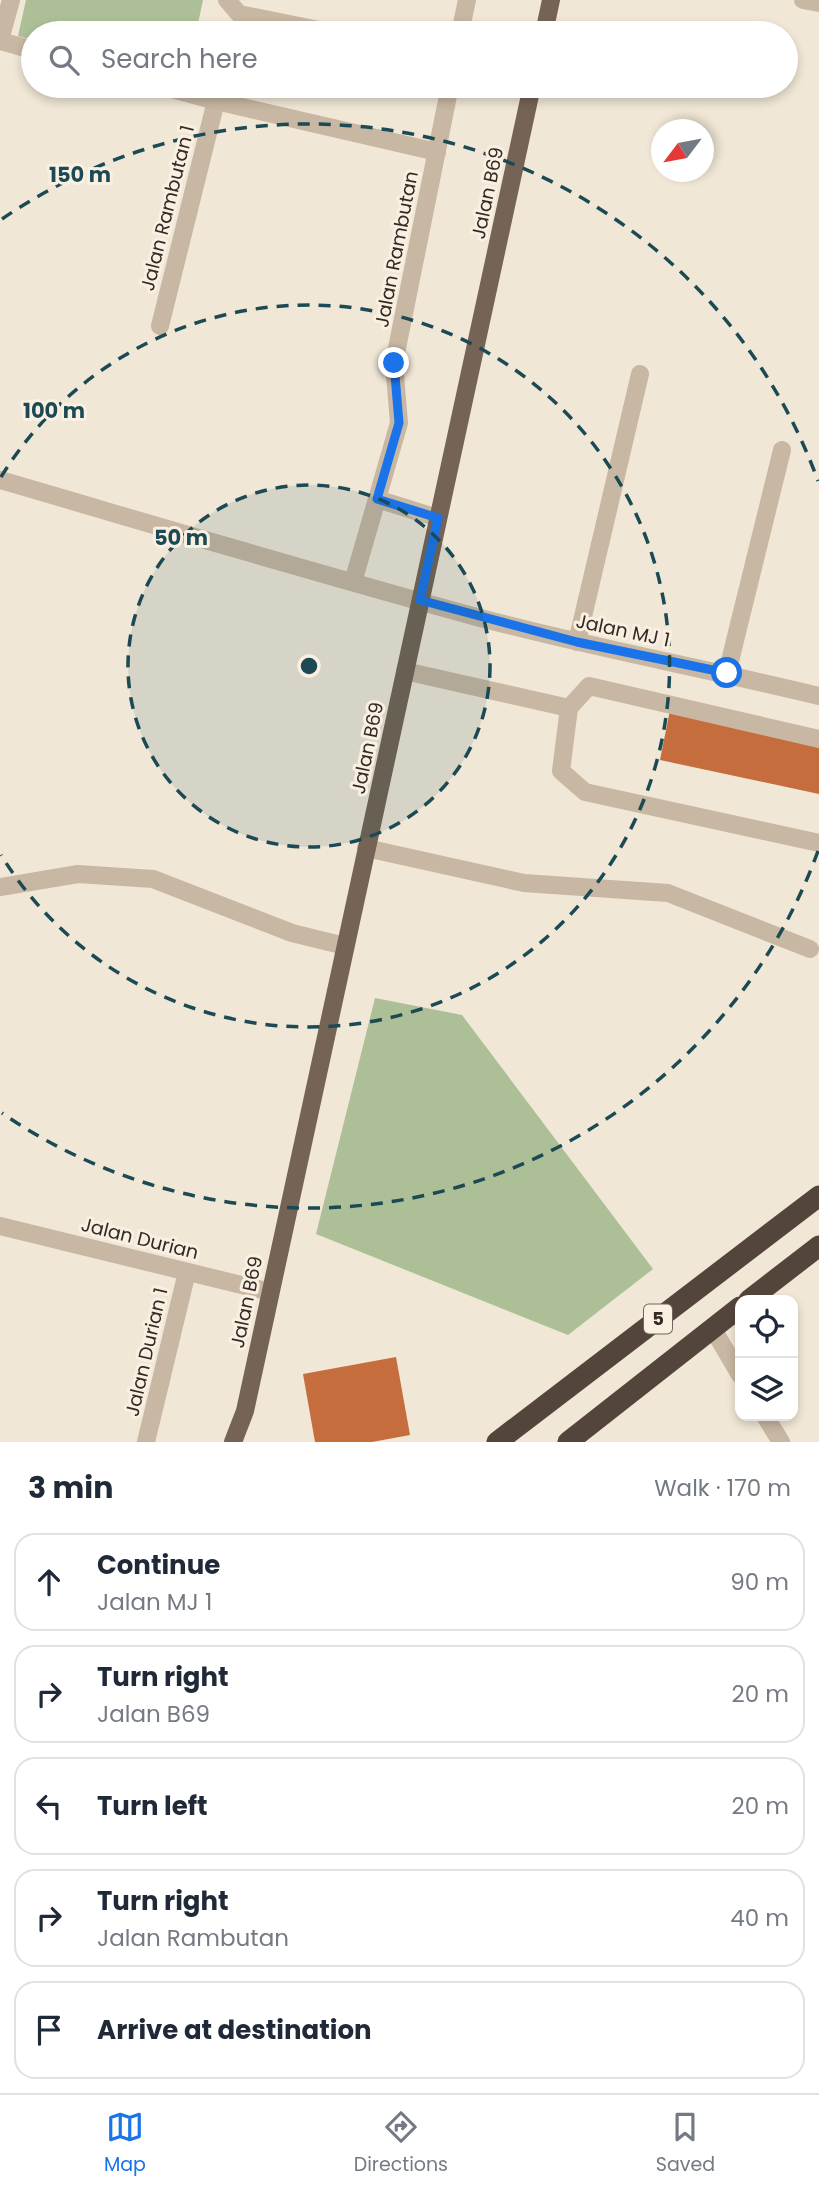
<!DOCTYPE html>
<meta charset="utf-8">
<style>
:root{--surface:#fff;--page:#f2f2f3;--text:#1f2937;--muted:#747a83;--line:#e0e1e3;--accent:#1a73e8}
body{margin:0;font-family:Poppins,sans-serif;background:var(--page);color:var(--text)}
.controls{position:absolute;right:21px;bottom:21px;display:grid;overflow:hidden;border-radius:14px;box-shadow:0 4px 10px #0003}
.controls button{width:63px;height:63px;display:grid;place-items:center;padding:0;border:0;border-bottom:2px solid var(--line);background:var(--surface);color:var(--text);font:35px sans-serif}
.compass{position:absolute;left:651px;top:119px;width:63px;height:63px;border-radius:50%;background:var(--surface);box-shadow:0 4px 10px #0003;rotate:238deg}
.stop{position:absolute;width:21px;height:21px;margin:-16px;border:5px solid #1a73e8;border-radius:50%;background:#fff}
.stop.end{background:#1a73e8;border-color:#fff;box-shadow:0 2px 7px #0008}
.list{margin:0;padding:0;list-style:none}
h2{display:flex;justify-content:space-between;align-items:center;height:91px;margin:0;padding:0 28px;font-size:30px}
h2 small{font-size:23px;font-weight:400;color:var(--muted)}
.list li{display:grid;grid-template-columns:46px 1fr auto;gap:21px;align-items:center;box-sizing:border-box;height:98px;margin:0 14px 14px;padding:0 14px;border:2px solid var(--line);border-radius:21px}
.list b{display:block;font-size:26px;white-space:nowrap}
.list p{margin:0;font-size:23px;white-space:nowrap;color:var(--muted)}
.list em{font-size:23px;font-style:normal;color:var(--muted)}
.icon{flex:none;width:38px;height:38px;fill:none;stroke:currentColor;stroke-width:2;stroke-linecap:round;stroke-linejoin:round}
.map{position:relative;flex:none;width:819px;height:1442px;overflow:hidden}
.search{position:absolute;background:var(--surface);box-shadow:0 4px 10px #0003;left:21px;right:21px;top:21px;height:77px;display:flex;align-items:center;gap:18px;box-sizing:border-box;padding:0 24px;border-radius:38px;color:var(--muted);font-size:26px}
.sheet{height:651px;background:var(--surface)}
nav{display:flex;justify-content:space-around;align-items:center;box-sizing:border-box;height:98px;border-top:2px solid var(--line);background:var(--surface);font-size:19px;color:var(--muted)}
nav a{display:grid;justify-items:center;gap:4px}
nav .on{color:var(--accent)}
.map>svg:first-child{display:block}
.green{fill:#adbf96}
.building{fill:#c66d3e}
.lines{fill:none;stroke-linecap:round;stroke-linejoin:round}
.minor{stroke:#c8b7a2;stroke-width:18}
.major{stroke:#756355;stroke-width:18}
.highway{stroke:#54453c;stroke-width:21}
.route{stroke:#1a73e8;stroke-width:9}
.ring{fill:none;stroke:#1b4a54;stroke-width:3.5;stroke-dasharray:12 9}
.labels{text-anchor:middle;stroke-width:6;stroke-linejoin:round;paint-order:stroke}
.shield{fill:#f9f0e2;stroke:#6e655e;stroke-width:2}
.shield-label{font-size:18px;font-weight:bold;fill:#332a25}
.street-label{font-size:19px;fill:#332a25;stroke:#f9f0e2}
.centre{fill:#1b4a54;stroke:#f9f0e2;stroke-width:3.5}
.ring-label{font-size:21px;text-anchor:middle;font-weight:bold;fill:#1b4a54;stroke:#f9f0e2;stroke-width:6;stroke-linejoin:round;paint-order:stroke}
</style>
<div class="map">
<svg width="819" height="1442" viewBox="0 0 819 1442">
<rect width="100%" height="100%" fill="#f0e7d6"/>
<g class="green">
<path d="M26,0H203L196,33H33V40L18,36Z"/>
<path d="M375,998L462,1015L653,1269L568,1335L316,1234Z"/>
</g>
<g class="building">
<path d="M670,710L819,742V794L660,760Z"/>
<path d="M396,1357L410,1435L372,1442H315L303,1374Z"/>
</g>
<g class="lines">
<g class="minor">
<path d="M227,0L239,14L334,33"/>
<path d="M803,0L819,3"/>
<path d="M460,33L467,0"/>
<path d="M0,40L11,0"/>
<path d="M0,41L33,50"/>
<path d="M161,86L216,101L437,152"/>
<path d="M160,326L216,101"/>
<path d="M0,480C158,526 315,573 473,616C588,647 704,668 819,696"/>
<path d="M377,499L438,518"/>
<path d="M353,582L399,423L394,363L450,86"/>
<path d="M577,642L640,374"/>
<path d="M405,671L569,708"/>
<path d="M727,673L782,450"/>
<path d="M819,739L589,686L569,708L561,771L585,792L819,843"/>
<path d="M366,848L524,883L668,893L810,949"/>
<path d="M0,887L78,874L153,879L292,933L345,946"/>
<path d="M0,1226L270,1292"/>
<path d="M713,1329L740,1375"/>
<path d="M765,1416L781,1442"/>
<path d="M146,1442L187,1272"/>
</g>
<g class="major">
<path d="M544,33L551,0"/>
<path d="M233,1442L245,1411L532,86"/>
</g>
<g class="highway">
<path d="M749,1300L819,1246"/>
<path d="M497,1442L819,1196"/>
<path d="M568,1442L740,1307"/>
</g>
</g>
<g class="lines">
<path class="route" d="M394,363L399,423L377,499L438,518L420,600L577,642L727,673"/>
</g>
<circle cx="309" cy="666" r="181" fill="#1b4a54" fill-opacity=".12"/>
<g class="ring">
<circle cx="309" cy="666" r="181"/>
<path d="M1 477A361 361 0 1 1 1 855"/>
<path d="M818 851A542 542 0 0 1 2 1113M2 219A542 542 0 0 1 818 481"/>
</g>
<g class="labels">
<rect class="shield" x="644" y="1304.5" width="28" height="29" rx="5"/>
<g class="shield-label">
<text x="658" y="1325">5</text>
</g>
<g class="street-label">
<text transform="translate(487 193) rotate(-78)" y="7">Jalan B69</text>
<text transform="translate(167 208) rotate(-76)" y="7">Jalan Rambutan 1</text>
<text transform="translate(396 249) rotate(-79)" y="7">Jalan Rambutan</text>
<text transform="translate(623 630) rotate(12)" y="7">Jalan MJ 1</text>
<text transform="translate(367 748) rotate(-78)" y="7">Jalan B69</text>
<text transform="translate(140 1238) rotate(14)" y="7">Jalan Durian</text>
<text transform="translate(246 1302) rotate(-78)" y="7">Jalan B69</text>
<text transform="translate(146 1352) rotate(-77)" y="7">Jalan Durian 1</text>
</g>
</g>
<circle cx="309" cy="666" r="10" class="centre"/>
<g class="ring-label">
<text x="80" y="182">150 m</text>
<text x="54" y="418">100 m</text>
<text x="181" y="545">50 m</text>
</g>
</svg>
<div class="controls">
<button><svg class="icon" aria-label="locate" viewBox="0 0 24 24"><circle cx="12" cy="12" r="6"/><path d="M12 2v4M12 18v4M2 12h4M18 12h4"/></svg></button>
<button><svg class="icon" aria-label="layers" viewBox="0 0 24 24"><path d="M12 4l9 5-9 5-9-5zM3 14l9 5 9-5"/></svg></button>
</div>
<svg class="compass" viewBox="-18 -18 36 36"><path d="M0-13l5 13h-10z" fill="#e53935"/><path d="M0 13l5-13h-10z" fill="#747a83"/></svg>
<div class="stop" style="left:727px;top:673px"></div>
<div class="stop end" style="left:394px;top:363px"></div>
<div class="search"><svg class="icon" aria-label="search" viewBox="0 0 24 24"><circle cx="10" cy="10" r="6"/><path d="M15 15l6 6"/></svg>Search here</div>
</div>
<section class="sheet">
<h2>3 min<small>Walk · 170 m</small></h2>
<ul class="list">
<li><svg class="icon" aria-label="ahead" viewBox="0 0 24 24"><path d="M12 20V5M6 11l6-6 6 6"/></svg><div><b>Continue</b><p>Jalan MJ 1</p></div><em>90 m</em></li>
<li><svg class="icon" aria-label="right" viewBox="0 0 24 24"><path d="M7 20v-9h11M14 6l5 5-5 5"/></svg><div><b>Turn right</b><p>Jalan B69</p></div><em>20 m</em></li>
<li><svg class="icon" aria-label="left" viewBox="0 0 24 24"><path d="M17 20v-9H6M10 6l-5 5 5 5"/></svg><div><b>Turn left</b></div><em>20 m</em></li>
<li><svg class="icon" aria-label="right" viewBox="0 0 24 24"><path d="M7 20v-9h11M14 6l5 5-5 5"/></svg><div><b>Turn right</b><p>Jalan Rambutan</p></div><em>40 m</em></li>
<li><svg class="icon" aria-label="arrive" viewBox="0 0 24 24"><path d="M6 21V4h12l-3 4 3 4H6"/></svg><div><b>Arrive at destination</b></div></li>
</ul>
</section>
<nav>
<a class="on"><svg class="icon" aria-label="map" viewBox="0 0 24 24"><path d="M3 6l6-2 6 2 6-2v14l-6 2-6-2-6 2zM9 4v14M15 6v14"/></svg>Map</a>
<a><svg class="icon" aria-label="directions" viewBox="0 0 24 24"><path d="M12 3l9 9-9 9-9-9zM9 14v-3h6M13 9l2 2-2 2"/></svg>Directions</a>
<a><svg class="icon" aria-label="saved" viewBox="0 0 24 24"><path d="M7 4h10v16l-5-4-5 4z"/></svg>Saved</a>
</nav>
